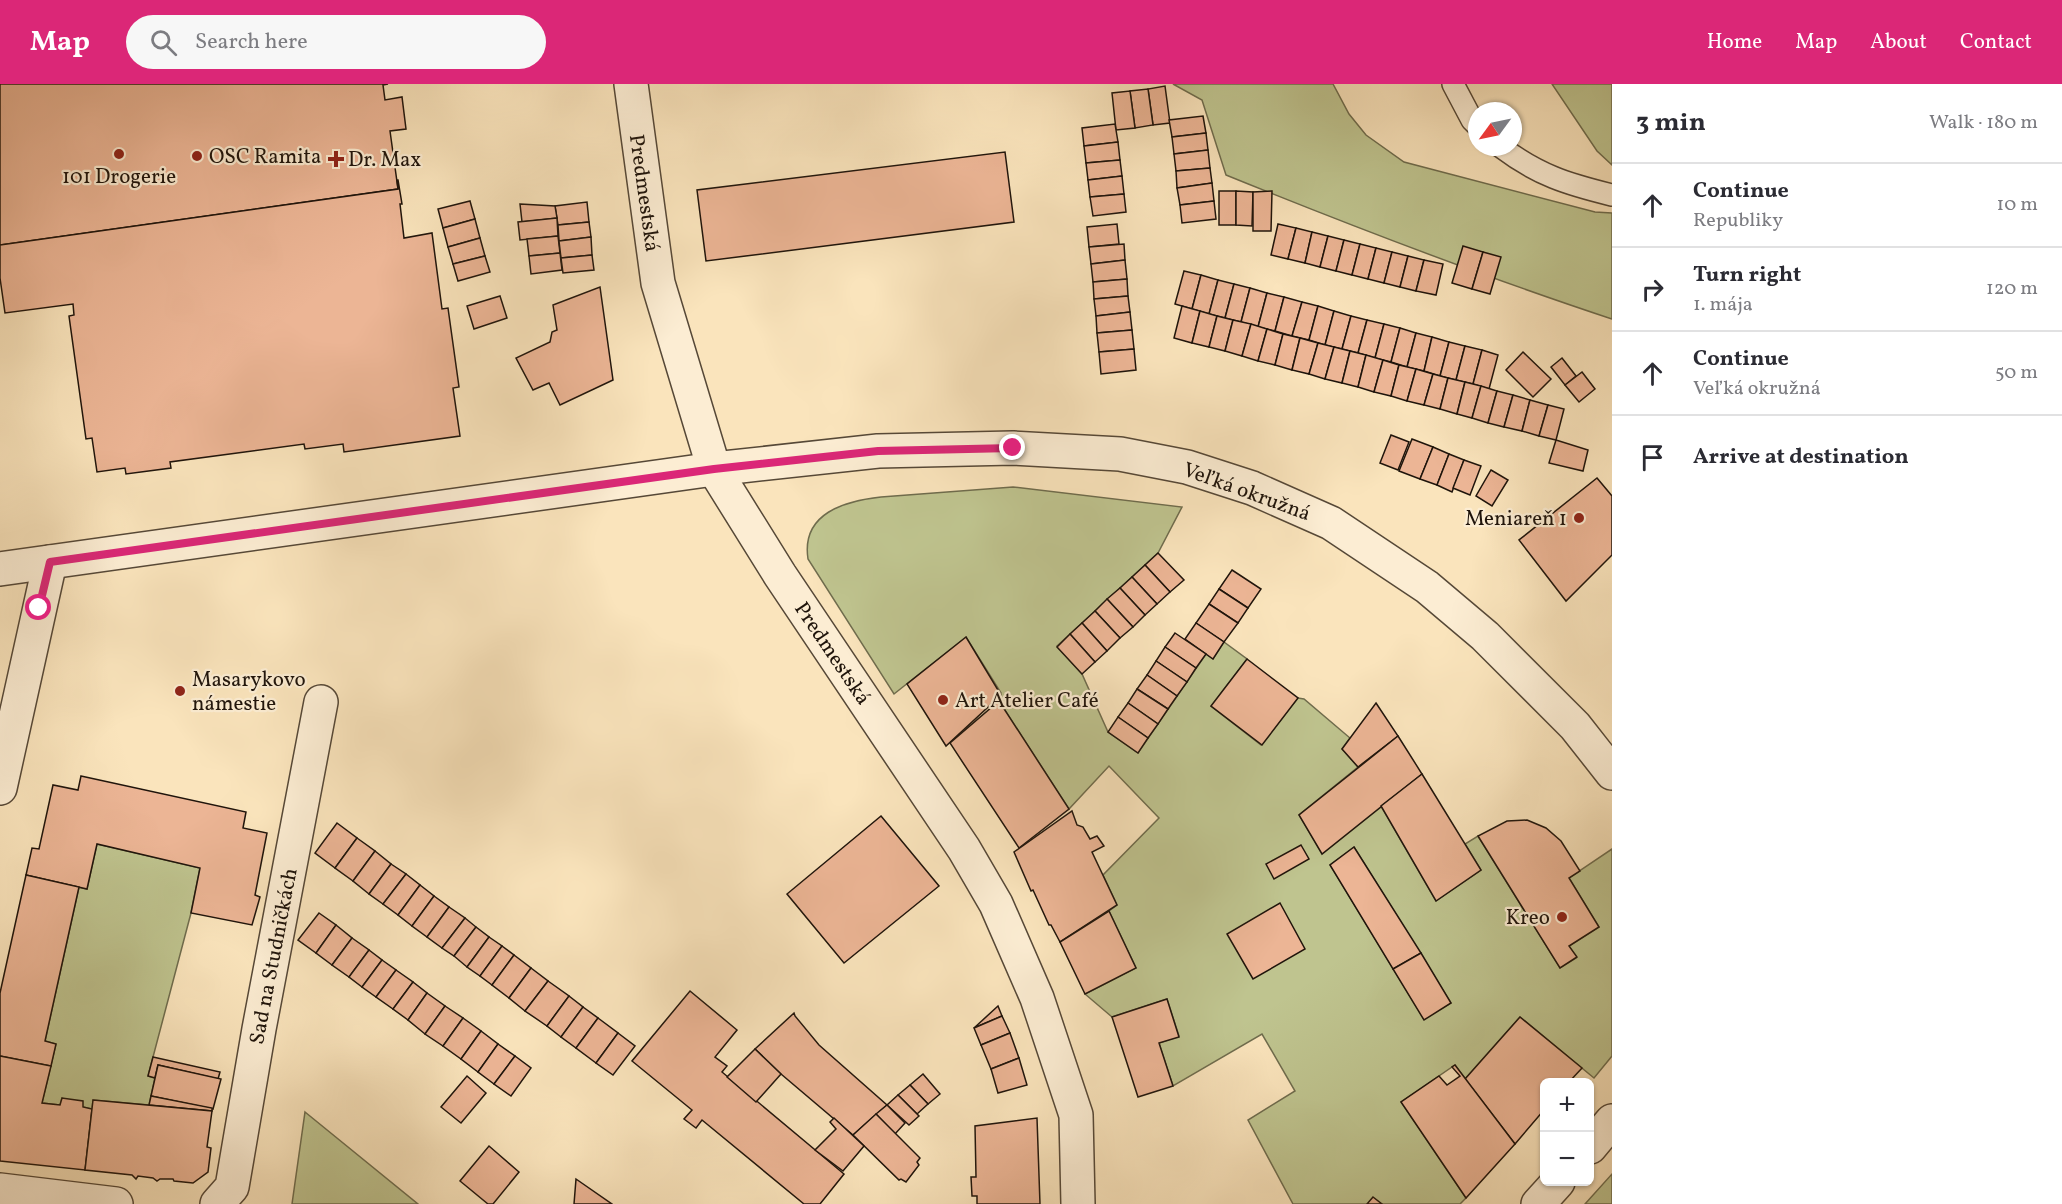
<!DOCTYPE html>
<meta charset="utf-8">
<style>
:root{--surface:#fff;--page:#f7f7f7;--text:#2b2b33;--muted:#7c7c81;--line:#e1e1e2;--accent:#db2777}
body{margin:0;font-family:Vollkorn,serif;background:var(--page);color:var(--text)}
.controls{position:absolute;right:18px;bottom:18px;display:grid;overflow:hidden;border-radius:9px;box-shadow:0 2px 4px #0004}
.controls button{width:54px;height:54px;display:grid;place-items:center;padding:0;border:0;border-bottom:2px solid var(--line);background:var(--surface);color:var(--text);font:30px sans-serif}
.compass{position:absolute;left:1468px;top:18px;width:54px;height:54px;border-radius:50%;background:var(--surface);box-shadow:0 2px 4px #0004;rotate:237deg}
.stop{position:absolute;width:18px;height:18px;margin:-14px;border:4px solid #db2777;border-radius:50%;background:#fff}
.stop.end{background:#db2777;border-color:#fff;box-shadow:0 2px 6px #0008}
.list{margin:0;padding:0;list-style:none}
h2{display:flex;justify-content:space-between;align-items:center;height:78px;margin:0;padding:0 24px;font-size:26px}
h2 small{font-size:20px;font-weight:400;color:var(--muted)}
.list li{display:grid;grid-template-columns:39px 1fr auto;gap:18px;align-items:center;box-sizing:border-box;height:84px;padding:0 24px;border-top:2px solid var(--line)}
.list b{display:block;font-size:22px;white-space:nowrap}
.list p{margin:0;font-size:20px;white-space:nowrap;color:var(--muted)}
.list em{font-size:20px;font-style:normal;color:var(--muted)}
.icon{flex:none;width:33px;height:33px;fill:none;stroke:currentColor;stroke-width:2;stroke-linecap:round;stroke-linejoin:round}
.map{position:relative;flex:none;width:1612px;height:1120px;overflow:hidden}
header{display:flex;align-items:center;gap:36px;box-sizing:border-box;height:84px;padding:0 30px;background:var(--accent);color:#fff}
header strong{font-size:28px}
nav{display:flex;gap:33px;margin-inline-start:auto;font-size:21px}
.search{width:420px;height:54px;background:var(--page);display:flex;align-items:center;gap:15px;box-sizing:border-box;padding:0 21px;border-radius:33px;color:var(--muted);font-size:22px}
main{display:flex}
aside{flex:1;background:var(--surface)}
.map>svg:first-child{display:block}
.green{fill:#bfc48f;stroke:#6f6c4d;stroke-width:1.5;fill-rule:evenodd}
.building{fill:#ecb595;stroke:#1f140b;stroke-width:1.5}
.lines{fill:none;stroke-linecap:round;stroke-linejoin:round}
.lane-casing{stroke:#564837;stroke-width:24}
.street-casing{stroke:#564837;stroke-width:36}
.lane{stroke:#fcedd3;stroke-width:21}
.street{stroke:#fcedd3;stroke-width:33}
.route{stroke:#db2777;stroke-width:8}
.poi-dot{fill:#8f2418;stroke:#fcedd3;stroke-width:2}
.labels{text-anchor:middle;stroke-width:4.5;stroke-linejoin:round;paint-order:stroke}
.poi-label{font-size:21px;fill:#1f140b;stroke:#fcedd3;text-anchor:start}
.street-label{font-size:21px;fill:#1f140b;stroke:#fcedd3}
</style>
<header>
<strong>Map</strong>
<div class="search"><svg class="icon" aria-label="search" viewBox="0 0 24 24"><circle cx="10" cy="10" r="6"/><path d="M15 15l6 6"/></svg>Search here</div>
<nav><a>Home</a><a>Map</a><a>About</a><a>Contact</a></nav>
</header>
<main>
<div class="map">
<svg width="1612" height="1120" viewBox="0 0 1612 1120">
<rect width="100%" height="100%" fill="#fae4bc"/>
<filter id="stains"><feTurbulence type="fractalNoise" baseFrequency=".00333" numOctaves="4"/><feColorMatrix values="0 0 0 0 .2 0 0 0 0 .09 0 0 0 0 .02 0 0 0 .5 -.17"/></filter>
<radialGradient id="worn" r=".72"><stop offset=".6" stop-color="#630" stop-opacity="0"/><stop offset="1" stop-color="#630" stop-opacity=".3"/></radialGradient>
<g class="green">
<path d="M1173,0H1333L1349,30L1366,51L1404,78L1595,128L1612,129V235C1482,192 1354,143 1226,91L1202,16Z"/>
<path d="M1552,0H1612V81L1597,67Z"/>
<path d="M1013,403L1182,423L1158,469L1057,562L1082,590L1108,648L1138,669L1206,570L1213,575L1224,558L1247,575L1211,622L1261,661L1298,614L1304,615L1350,654L1342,665L1358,683L1299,731L1322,769L1381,722L1436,817L1481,786L1465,760L1478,752L1560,884L1576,874L1569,862L1599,843L1569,794L1612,765V972L1594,994L1520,933L1465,995L1455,981L1401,1018L1466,1114L1460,1120H1293L1248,1036L1295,1007L1262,950L1173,1002L1159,959L1179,952L1167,915L1112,933L1085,910L1136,884L1109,827L1117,821L1103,791L1159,734L1109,682L1069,725L999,617L1001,609L966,553L894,610L808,475C801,429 845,417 881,413ZM1354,763L1451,919L1424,935L1330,781Z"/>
<path d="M97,760L200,784L191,829L148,992L155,994L149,1021L93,1016L92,1025L83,1023L62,1014L60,1021L42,1019L56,960L45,957L79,803L87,805Z"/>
<path d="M305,1028L418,1120H292Z"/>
<path d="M1612,1090V1120H1585Z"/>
</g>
<g class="building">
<path d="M0,0H388L383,1L385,16L402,13L406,45L390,47L398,105L0,161Z"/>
<path d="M1165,2L1170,39L1153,41L1148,5Z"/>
<path d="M1148,5L1153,41L1135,44L1130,7Z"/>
<path d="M1130,7L1135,44L1116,46L1112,9Z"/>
<path d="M1203,32L1206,49L1172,53L1169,36Z"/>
<path d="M1115,40L1118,58L1084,62L1082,44Z"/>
<path d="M1206,49L1208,66L1174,70L1172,53Z"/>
<path d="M1118,58L1120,76L1086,79L1084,62Z"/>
<path d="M1208,66L1210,84L1176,87L1174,70Z"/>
<path d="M1005,68L1014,138L706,177L697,106Z"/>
<path d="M1120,76L1122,92L1088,96L1086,79Z"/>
<path d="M1210,84L1212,99L1177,104L1176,87Z"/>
<path d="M1122,92L1124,110L1090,113L1088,96Z"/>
<path d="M397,96H398L402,120H400L404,154L432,149L442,225L448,224L459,303L453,304L460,352L344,368L343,360L305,365L304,360L170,378L171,384L126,390L125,384L97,388L92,354L86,355L69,232L74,231L73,220L5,229L0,194V161L398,105Z"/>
<path d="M1212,99L1214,117L1180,121L1177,104Z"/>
<rect x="1219" y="107" width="17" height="34"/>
<path d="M1236,107L1253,108L1252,142L1236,141Z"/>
<path d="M1272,107L1271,147H1253V108Z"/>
<path d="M1124,110L1126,128L1093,132L1090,113Z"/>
<path d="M470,117L475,135L443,144L438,125Z"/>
<path d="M1214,117L1216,135L1182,139L1180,121Z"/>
<path d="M587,118L589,138L558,141L555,122Z"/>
<path d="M520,120L555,122L557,134L522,138Z"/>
<path d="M557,134L558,152L520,156L518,138Z"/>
<path d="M475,135L480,154L448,163L443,144Z"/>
<path d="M589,138L591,153L559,157L558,141Z"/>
<path d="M1117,140L1119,160L1089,163L1087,143Z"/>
<path d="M1278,140L1296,144L1288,175L1271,171Z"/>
<path d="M1296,144L1312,148L1305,179L1288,175Z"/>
<path d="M1312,148L1328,152L1320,183L1305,179Z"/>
<path d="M558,152L560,169L529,172L527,155Z"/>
<path d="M1328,152L1344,156L1336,187L1320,183Z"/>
<path d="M591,153L592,171L561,174L559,157Z"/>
<path d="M480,154L485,172L453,180L448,163Z"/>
<path d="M1344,156L1360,160L1352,191L1336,187Z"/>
<path d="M1124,160L1125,176L1091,180L1089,163Z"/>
<path d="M1360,160L1376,164L1368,195L1352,191Z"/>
<path d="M1463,162L1483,168L1472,205L1452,199Z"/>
<path d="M1376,164L1392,168L1384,199L1368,195Z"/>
<path d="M1392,168L1408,172L1400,203L1384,199Z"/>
<path d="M1483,168L1501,173L1490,210L1472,205Z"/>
<path d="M560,169L562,186L531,190L529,172Z"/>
<path d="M592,171L594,186L563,189L561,174Z"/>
<path d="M485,172L490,188L458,197L453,180Z"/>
<path d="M1408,172L1424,176L1416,207L1400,203Z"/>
<path d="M1125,176L1127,195L1093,198L1091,180Z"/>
<path d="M1424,176L1443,180L1436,211L1416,207Z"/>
<path d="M1184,187L1201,191L1192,225L1175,220Z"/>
<path d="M1201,191L1218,196L1209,230L1192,225Z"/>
<path d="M1127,195L1128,212L1094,215L1093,198Z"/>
<path d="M1218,196L1234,200L1225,234L1209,230Z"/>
<path d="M1234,200L1250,204L1241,238L1225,234Z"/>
<path d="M600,203L613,296L560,321L549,299L533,306L516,274L550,258L552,248L557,246L553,221Z"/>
<path d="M1250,204L1267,209L1258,243L1241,238Z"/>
<path d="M1267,209L1284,213L1275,247L1258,243Z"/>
<path d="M500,212L507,234L474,245L467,222Z"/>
<path d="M1128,212L1130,228L1096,232L1094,215Z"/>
<path d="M1284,213L1302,218L1292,252L1275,247Z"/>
<path d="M1302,218L1318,222L1309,256L1292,252Z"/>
<path d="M1182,222L1200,227L1192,259L1174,254Z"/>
<path d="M1318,222L1334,227L1325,261L1309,256Z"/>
<path d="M1200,227L1217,232L1209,263L1192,259Z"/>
<path d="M1334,227L1351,232L1342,265L1325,261Z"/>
<path d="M1130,228L1132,246L1097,249L1096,232Z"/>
<path d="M1217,232L1233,236L1225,267L1209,263Z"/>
<path d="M1351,232L1367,236L1358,269L1342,265Z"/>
<path d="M1233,236L1251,240L1242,272L1225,267Z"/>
<path d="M1367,236L1384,240L1375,274L1358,269Z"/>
<path d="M1251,240L1267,245L1258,277L1242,272Z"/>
<path d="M1384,240L1400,244L1391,278L1375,274Z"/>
<path d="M1400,244L1416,249L1407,283L1391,278Z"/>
<path d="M1267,245L1283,250L1275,281L1258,277Z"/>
<path d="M1132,246L1134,265L1099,268L1097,249Z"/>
<path d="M1416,249L1432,253L1424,287L1407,283Z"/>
<path d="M1283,250L1300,254L1292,286L1275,281Z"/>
<path d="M1432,253L1449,258L1440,292L1424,287Z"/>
<path d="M1300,254L1318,259L1309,290L1292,286Z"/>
<path d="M1449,258L1465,262L1456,296L1440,292Z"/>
<path d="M1318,259L1334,263L1325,295L1309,290Z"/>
<path d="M1465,262L1482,266L1473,300L1456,296Z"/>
<path d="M1334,263L1350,267L1342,299L1325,295Z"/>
<path d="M1134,265L1136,286L1101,290L1099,268Z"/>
<path d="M1482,266L1498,271L1489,305L1473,300Z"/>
<path d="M1350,267L1366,271L1358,303L1342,299Z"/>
<path d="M1523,268L1551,295L1533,313L1506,286Z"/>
<path d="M1366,271L1383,276L1374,308L1358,303Z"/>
<path d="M1562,274L1576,292L1565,301L1551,283Z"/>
<path d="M1383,276L1399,281L1391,312L1374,308Z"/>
<path d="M1399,281L1416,285L1407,317L1391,312Z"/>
<path d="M1416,285L1433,290L1424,321L1407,317Z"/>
<path d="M1582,288L1595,305L1579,318L1565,301Z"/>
<path d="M1433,290L1448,294L1440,325L1424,321Z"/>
<path d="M1448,294L1465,298L1457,330L1440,325Z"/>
<path d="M1465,298L1481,302L1472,334L1457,330Z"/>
<path d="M1481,302L1497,307L1488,339L1472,334Z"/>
<path d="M1497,307L1513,311L1504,343L1488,339Z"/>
<path d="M1513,311L1530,316L1522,347L1504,343Z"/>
<path d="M1530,316L1548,321L1539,352L1522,347Z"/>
<path d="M1548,321L1564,325L1556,356L1539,352Z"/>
<path d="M1391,351L1409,358L1398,386L1380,379Z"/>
<path d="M1412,355L1433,363L1420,395L1399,387Z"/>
<path d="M1556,356L1588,366L1583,387L1549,379Z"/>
<path d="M1433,363L1449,370L1437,401L1420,395Z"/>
<path d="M1449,370L1464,376L1452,408L1437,401Z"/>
<path d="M1464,376L1481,382L1470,411L1453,404Z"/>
<path d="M1491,386L1508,396L1492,422L1476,412Z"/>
<path d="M1597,394L1612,412V471L1566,517L1519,456Z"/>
<path d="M1158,469L1184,496L1170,508L1145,481Z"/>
<path d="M1145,481L1170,508L1157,520L1132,493Z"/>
<path d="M1232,486L1261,505L1248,524L1219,505Z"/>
<path d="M1132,493L1157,520L1145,531L1120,504Z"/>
<path d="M1120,504L1145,531L1133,543L1107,515Z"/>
<path d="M1219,505L1248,524L1238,539L1209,520Z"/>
<path d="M1107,515L1133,543L1120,554L1095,527Z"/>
<path d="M1209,520L1238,539L1224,558L1196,539Z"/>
<path d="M1095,527L1120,554L1107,567L1082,539Z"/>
<path d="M1082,539L1107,567L1095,578L1070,550Z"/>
<path d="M1196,539L1224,558L1213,575L1185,555Z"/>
<path d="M1175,549L1206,570L1196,584L1165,563Z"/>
<path d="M1070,550L1095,578L1082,590L1057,563Z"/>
<path d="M966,553L1001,611L946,662L907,600Z"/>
<path d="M1165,563L1196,584L1187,598L1156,577Z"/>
<path d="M1247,575L1298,614L1262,661L1211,622Z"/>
<path d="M1156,577L1187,598L1177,612L1147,591Z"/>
<path d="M1147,591L1177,612L1168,625L1137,605Z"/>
<path d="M1137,605L1168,625L1158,640L1128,619Z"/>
<path d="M999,617L1069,725L1019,764L950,659Z"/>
<path d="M1128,619L1158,640L1148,654L1118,633Z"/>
<path d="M1376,619L1398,652L1358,683L1342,665Z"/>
<path d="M1118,633L1148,654L1138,669L1108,648Z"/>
<path d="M1398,652L1422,690L1322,770L1299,731Z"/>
<path d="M1422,690L1481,786L1436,817L1381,722Z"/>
<path d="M81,692L246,728L243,744L267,749L255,811L260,813L252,841L191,829L200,784L97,760L87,805L26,791L32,764L39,765L53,701L78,706Z"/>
<path d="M1072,727L1077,741L1083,743L1090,755L1097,752L1104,762L1092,768L1117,821L1060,858L1051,841H1049L1033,806L1031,807L1014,768Z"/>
<path d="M881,732L939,802L844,879L787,810Z"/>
<path d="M1527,736L1546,744L1561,757L1580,787L1569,794L1599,843L1569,862L1577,873L1560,884L1478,752L1507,737Z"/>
<path d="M337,739L357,754L335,784L315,769Z"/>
<path d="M357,754L375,767L353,797L335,784Z"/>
<path d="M1301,761L1309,775L1274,795L1266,780Z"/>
<path d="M1354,763L1421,869L1393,885L1330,781Z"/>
<path d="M375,767L391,780L369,810L353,797Z"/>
<path d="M391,780L406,790L383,820L369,810Z"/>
<path d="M406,790L420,801L398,831L383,820Z"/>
<path d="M26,791L79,803L45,957L56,960L51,982L0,972V909Z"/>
<path d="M420,801L434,812L412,842L398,831Z"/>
<path d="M434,812L449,823L427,853L412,842Z"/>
<path d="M1280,819L1305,865L1253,895L1227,850Z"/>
<path d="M449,823L465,834L442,864L427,853Z"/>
<path d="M1109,827L1136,884L1085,910L1060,858Z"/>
<path d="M319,829L336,841L316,869L298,856Z"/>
<path d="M465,834L476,843L454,872L442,864Z"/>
<path d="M336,841L352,854L332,881L316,869Z"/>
<path d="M476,843L489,853L467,883L454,872Z"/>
<path d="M489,853L502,862L480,892L467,883Z"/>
<path d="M352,854L369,866L349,893L332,881Z"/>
<path d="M502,862L514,871L492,901L480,892Z"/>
<path d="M369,866L382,876L362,903L349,893Z"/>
<path d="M1421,869L1451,919L1424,936L1393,885Z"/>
<path d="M514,871L531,884L509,914L492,901Z"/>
<path d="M382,876L396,886L376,913L362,903Z"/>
<path d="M531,884L548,897L525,927L509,914Z"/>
<path d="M396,886L413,898L393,925L376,913Z"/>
<path d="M548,897L569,912L547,942L525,927Z"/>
<path d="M413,898L427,909L408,936L393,925Z"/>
<path d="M690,907L737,946L715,973L727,982L722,988L844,1090L820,1120H804L702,1036L696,1044L684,1035L692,1026L632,977Z"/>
<path d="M427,909L445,922L425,950L408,936Z"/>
<path d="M569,912L583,923L561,953L547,942Z"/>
<path d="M1167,915L1179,953L1159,959L1173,1002L1138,1013L1112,933Z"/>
<path d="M445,922L463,934L443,962L425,950Z"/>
<path d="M998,922L1002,932L974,944Z"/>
<path d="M583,923L598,934L576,964L561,953Z"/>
<path d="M794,929L795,932L819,961L887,1021L853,1051L781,990L755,965Z"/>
<path d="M1002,932L1010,949L981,961L974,944Z"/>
<path d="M1520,933L1582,984L1569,998H1544V1026L1515,1060L1465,995Z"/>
<path d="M463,934L481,947L461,975L443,962Z"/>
<path d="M598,934L618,949L596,979L576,964Z"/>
<path d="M481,947L498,960L478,988L461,975Z"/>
<path d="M618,949L635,962L613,991L596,979Z"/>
<path d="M1010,949L1019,974L991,985L981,961Z"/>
<path d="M498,960L515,972L494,1000L478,988Z"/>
<path d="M755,965L781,990L756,1018L727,993Z"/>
<path d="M0,972L51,982L42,1019L60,1021L62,1014L83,1017V1023L92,1025L85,1086L0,1077Z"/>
<path d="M515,972L531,984L511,1012L494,1000Z"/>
<path d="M153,973L220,988L218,995L158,981L155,994L148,992Z"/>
<path d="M1019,974L1027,1001L998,1009L991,985Z"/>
<path d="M158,981L221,995L213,1025L151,1012Z"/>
<path d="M1455,981L1515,1060L1466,1114L1401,1018L1439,992L1447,1001L1460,992L1452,983Z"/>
<path d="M923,990L940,1010L928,1020L910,1001Z"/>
<path d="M467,992L486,1009L461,1039L441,1023Z"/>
<path d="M910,1001L928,1020L917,1030L898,1011Z"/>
<path d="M898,1011L919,1032L909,1041L887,1021Z"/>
<path d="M151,1012L212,1024V1027L149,1021Z"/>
<path d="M93,1016L212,1027L207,1063L211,1064L208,1088L193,1099L174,1097L173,1095H160L157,1097L153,1094L138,1092L136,1095L132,1091L85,1086Z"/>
<path d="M887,1021L905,1039L895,1050L876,1030Z"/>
<path d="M876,1030L920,1074L917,1078L919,1081L906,1098L901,1095L899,1096L853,1051Z"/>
<path d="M834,1034L864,1062L843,1087L815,1066L836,1045L830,1038Z"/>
<path d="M1037,1034L1040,1120H977V1112H972L971,1093H976L975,1042Z"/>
<path d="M489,1062L519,1088L493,1120H488L460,1097Z"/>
<path d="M576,1095L612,1120H574Z"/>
<path d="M1373,1113L1382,1120H1367Z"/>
</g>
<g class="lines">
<g class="lane-casing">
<g id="lane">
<path d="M1453,0L1472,36L1477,41"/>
<path d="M1501,63C1538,91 1567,100 1612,111"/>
</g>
</g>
<g class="street-casing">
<g id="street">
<path d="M631,0L658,199L714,385L780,491L964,765L996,820L1037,914L1076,1031L1078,1120"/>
<path d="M0,485L714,385L878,367L1013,364L1120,370L1187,383L1252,404L1331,439L1427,503L1485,552L1575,642L1612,689"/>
<path d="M0,704L50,478"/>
<path d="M1590,1063L1612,1037"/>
<path d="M0,1106L116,1120"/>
<path d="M217,1120L232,1103L259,945L321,618"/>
<path d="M1538,1120L1558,1098"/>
</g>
</g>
<use href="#lane" class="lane"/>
<use href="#street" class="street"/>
</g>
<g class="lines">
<path class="route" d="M39,524L50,478L714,385L878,367L1013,364"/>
</g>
<g class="poi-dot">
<circle cx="119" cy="70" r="6"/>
<circle cx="197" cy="72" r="6"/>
<path d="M333 66h6v6h6v6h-6v6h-6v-6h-6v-6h6z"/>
<circle cx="1579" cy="434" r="6"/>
<circle cx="180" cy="607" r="6"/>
<circle cx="943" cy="616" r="6"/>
<circle cx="1562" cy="833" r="6"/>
</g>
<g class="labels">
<g class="poi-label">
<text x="209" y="79">OSC Ramita</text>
<text x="348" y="82">Dr. Max</text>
<text x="119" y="99" text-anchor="middle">101 Drogerie</text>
<text x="1567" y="441" text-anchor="end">Meniareň 1</text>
<text x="192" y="602">Masarykovo<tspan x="192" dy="24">námestie</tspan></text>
<text x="955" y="623">Art Atelier Café</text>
<text x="1550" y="840" text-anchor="end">Kreo</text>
</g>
<g class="street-label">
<text transform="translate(645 109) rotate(82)" y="7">Predmestská</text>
<text transform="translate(1247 407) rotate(20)" y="7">Veľká okružná</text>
<text transform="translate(833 569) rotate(56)" y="7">Predmestská</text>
<text transform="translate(273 872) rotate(-79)" y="7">Sad na Studničkách</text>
</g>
</g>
<rect width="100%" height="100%" filter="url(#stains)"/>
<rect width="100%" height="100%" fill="url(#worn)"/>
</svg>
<div class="controls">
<button>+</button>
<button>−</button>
</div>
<svg class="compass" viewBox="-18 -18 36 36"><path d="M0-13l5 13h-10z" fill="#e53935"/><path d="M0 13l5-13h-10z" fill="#7c7c81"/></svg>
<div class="stop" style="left:39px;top:524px"></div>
<div class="stop end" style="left:1013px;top:364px"></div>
</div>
<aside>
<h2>3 min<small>Walk · 180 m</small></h2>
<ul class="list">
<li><svg class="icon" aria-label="ahead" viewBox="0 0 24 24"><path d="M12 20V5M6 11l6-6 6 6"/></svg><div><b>Continue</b><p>Republiky</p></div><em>10 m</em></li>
<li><svg class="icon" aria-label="right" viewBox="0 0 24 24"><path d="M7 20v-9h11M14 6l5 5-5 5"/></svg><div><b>Turn right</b><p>1. mája</p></div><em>120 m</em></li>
<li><svg class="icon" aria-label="ahead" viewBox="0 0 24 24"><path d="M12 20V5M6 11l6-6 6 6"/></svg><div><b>Continue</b><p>Veľká okružná</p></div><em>50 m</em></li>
<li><svg class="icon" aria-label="arrive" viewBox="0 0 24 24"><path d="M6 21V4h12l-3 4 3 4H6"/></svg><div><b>Arrive at destination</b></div></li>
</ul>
</aside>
</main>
